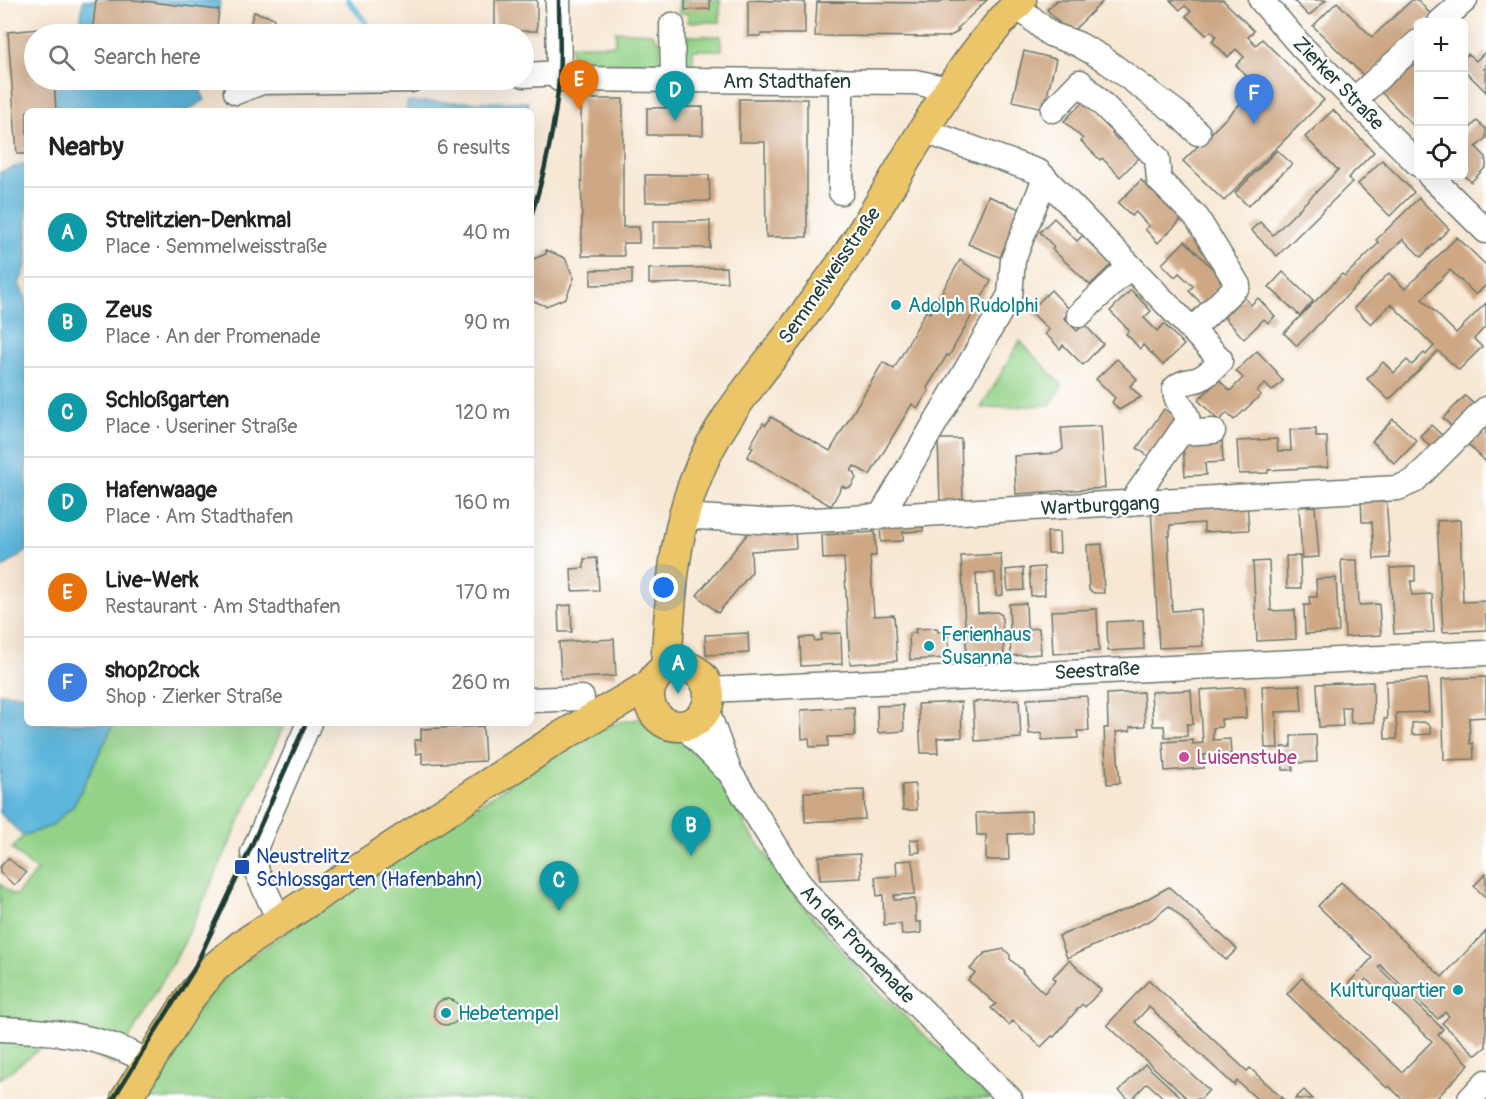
<!DOCTYPE html>
<meta charset="utf-8">
<style>
:root{--surface:#fff;--page:#f2f2f2;--text:#222;--muted:#767676;--line:#e0e0e0;--accent:#c8321e}
body{margin:0;font-family:Pangolin,sans-serif;background:var(--page);color:var(--text)}
.controls{position:absolute;right:18px;top:18px;display:grid;overflow:hidden;border-radius:9px;box-shadow:0 6px 24px #0002}
.controls button{width:54px;height:54px;display:grid;place-items:center;padding:0;border:0;border-bottom:2px solid var(--line);background:var(--surface);color:var(--text);font:30px sans-serif}
.you{position:absolute;left:664px;top:588px;width:21px;height:21px;margin:-15px;border:4px solid #fff;border-radius:50%;background:#1a73e8;box-shadow:0 0 0 9px #1a73e833}
.badge{display:grid;place-items:center;width:39px;height:39px;border-radius:50%;background:var(--accent);color:#fff;font-size:20px;font-weight:700}
.pin{position:absolute;translate:-50% -50px;filter:drop-shadow(0 2px 3px #0008)}
.pin::after{content:'';position:absolute;top:32px;width:21px;height:18px;background:inherit;clip-path:polygon(0 0,100% 0,50% 100%)}
.list{margin:0;padding:0;list-style:none}
h2{display:flex;justify-content:space-between;align-items:center;height:78px;margin:0;padding:0 24px;font-size:26px}
h2 small{font-size:20px;font-weight:400;color:var(--muted)}
.list li{display:grid;grid-template-columns:39px 1fr auto;gap:18px;align-items:center;box-sizing:border-box;height:90px;padding:0 24px;border-top:2px solid var(--line)}
.list b{display:block;font-size:22px;white-space:nowrap}
.list p{margin:0;font-size:20px;white-space:nowrap;color:var(--muted)}
.list em{font-size:20px;font-style:normal;color:var(--muted)}
.icon{flex:none;width:33px;height:33px;fill:none;stroke:currentColor;stroke-width:2;stroke-linecap:round;stroke-linejoin:round}
.map{position:relative;flex:none;width:1486px;height:1099px;overflow:hidden}
.search{position:absolute;background:var(--surface);box-shadow:0 6px 24px #0002;left:24px;top:24px;width:510px;height:66px;display:flex;align-items:center;gap:15px;box-sizing:border-box;padding:0 21px;border-radius:33px;color:var(--muted);font-size:22px}
.panel{position:absolute;background:var(--surface);box-shadow:0 6px 24px #0002;left:24px;top:108px;width:510px;height:618px;border-radius:9px}
.map>svg:first-child{display:block}
.green{fill:#93d288;stroke:#59885e;stroke-width:1.5}
.water{fill:#5db6db;stroke:#3e7a88;stroke-width:1.5}
.lines{fill:none;stroke-linecap:round;stroke-linejoin:round}
.stream{stroke:#5db6db;stroke-width:6}
.building{fill:#cea784}
.minor-casing{stroke:#6b786c;stroke-width:27}
.major-casing{stroke:#6b786c;stroke-width:33}
.minor{stroke:#fff;stroke-width:24}
.major{stroke:#ecc569;stroke-width:30}
.rail{stroke:#1f3d34;stroke-width:4.5}
.culture-dot{fill:#0f9aa8;stroke:#fff;stroke-width:2}
.hotel-dot{fill:#d1479c;stroke:#fff;stroke-width:2}
.transit-dot{fill:#1a4fb4;stroke:#fff;stroke-width:2}
.labels{text-anchor:middle;stroke-width:4.5;stroke-linejoin:round;paint-order:stroke}
.street-label{font-size:20px;fill:#1f3d34;stroke:#fff}
.culture-label{font-size:20px;fill:#0d838f;stroke:#fff;text-anchor:start}
.hotel-label{font-size:20px;fill:#b23c85;stroke:#fff;text-anchor:start}
.transit-label{font-size:20px;fill:#164399;stroke:#fff;text-anchor:start}
</style>
<div class="map">
<svg width="1486" height="1099" viewBox="0 0 1486 1099">
<rect width="100%" height="100%" fill="#fff"/>
<filter id="ink" filterUnits="userSpaceOnUse"><feTurbulence type="fractalNoise" baseFrequency=".0167" numOctaves="2"/><feDisplacementMap in="SourceGraphic" scale="12" xChannelSelector="R" yChannelSelector="G"/><feConvolveMatrix kernelMatrix="1 2 1 2 8 2 1 2 1" color-interpolation-filters="sRGB"/></filter>
<filter id="wash" filterUnits="userSpaceOnUse"><feTurbulence type="fractalNoise" baseFrequency=".008" numOctaves="4" result="noise"/><feDisplacementMap in="SourceGraphic" scale="24" xChannelSelector="R" yChannelSelector="G"/><feGaussianBlur stdDeviation="1.35" result="paint"/><feColorMatrix in="noise" values="0 0 0 0 0 0 0 0 0 0 0 0 0 0 0 0 0 1.4 0 .05"/><feComposite in="paint" operator="in"/></filter>
<g filter="url(#wash)">
<rect width="100%" height="100%" fill="#f7e7d3"/>
<g class="green">
<path d="M679,0H720V22H688V13H679Z"/>
<path d="M616,31L652,33L661,44L660,59L656,63L583,62L572,56L570,45H615Z"/>
<path d="M685,36H721L722,50H693V65L684,62L679,41Z"/>
<path d="M1020,341L1062,385L1050,405L981,408Z"/>
<path d="M638,719L658,726L718,770L748,830L803,906L873,986L991,1099H135L183,1025L232,969L582,736L620,722Z"/>
<path d="M114,723H285L183,945L114,1065L54,1038L0,1079V884L15,896L37,871L12,849L23,836L51,825L74,805Z"/>
</g>
<g class="water">
<path d="M83,0H220L216,34H50V28H80Z"/>
<path d="M54,80H214L215,83L200,90L205,100L186,111H56Z"/>
<rect x="407" y="102" width="121" height="9"/>
<path d="M27,163V263L19,284L27,302V551L0,569V172Z"/>
<path d="M0,693L27,695V723H121H114L74,805L51,826L23,836L0,813Z"/>
</g>
<g class="lines">
<path class="stream" d="M348,0L375,34"/>
</g>
<g id="blocks">
<g class="building">
<path d="M96,0H134L219,10L216,34L92,33Z"/>
<rect x="495" y="0" width="42" height="31"/>
<path d="M685,0H710V9L685,10Z"/>
<path d="M748,0L805,2V34H761V36H748Z"/>
<path d="M943,0H987L957,29L959,30L954,34L948,37L815,36L817,2L940,3Z"/>
<path d="M1057,0H1104L1070,34L1047,10Z"/>
<path d="M1170,0H1223L1254,31L1248,37L1256,45L1262,39L1324,100L1224,201L1183,161L1257,87L1236,65L1244,57L1236,49L1228,57L1212,41L1216,36L1211,31L1206,35L1186,16L1191,11L1185,6L1180,10Z"/>
<path d="M1293,0H1326L1309,16Z"/>
<path d="M1412,0H1418L1432,16L1425,22H1418V29L1366,78L1313,26L1337,2L1372,37Z"/>
<path d="M254,12L274,18L270,31L250,25Z"/>
<path d="M50,28V34H34V80H54L56,111H27V154H17L8,32Z"/>
<path d="M1024,51L1056,59L1044,108L1012,101Z"/>
<path d="M1486,51V67L1484,69L1486,71V92L1464,70V58L1468,54L1476,61Z"/>
<path d="M1413,64L1418,70V130L1381,92Z"/>
<path d="M581,99H623V227H639V243H623L624,256H582Z"/>
<path d="M739,99H807V237H766L765,142H739Z"/>
<path d="M1085,100L1114,132L1112,134L1118,140L1122,136L1134,148L1132,150L1139,158L1120,177L1102,158L1100,160L1081,141L1083,139L1064,121Z"/>
<path d="M703,107V135H647V108Z"/>
<path d="M1333,110L1374,152L1348,178L1352,182L1277,256L1251,230L1260,222L1273,235L1338,170L1305,137Z"/>
<path d="M1477,121L1486,129V138L1476,147L1486,157V167L1471,182L1464,175V134Z"/>
<path d="M1277,150L1292,164L1248,206L1235,193Z"/>
<path d="M1382,160L1414,192L1390,216L1358,184Z"/>
<path d="M645,175H709L710,201L646,202Z"/>
<path d="M1141,180L1181,220L1158,243L1145,229L1149,226L1142,219L1136,212L1132,216L1118,203Z"/>
<path d="M988,196L1022,210L1002,258L968,244Z"/>
<path d="M1419,198L1449,229L1421,257L1403,239L1297,346L1284,333L1342,274L1345,276L1379,243L1376,240Z"/>
<path d="M1054,218L1077,241L1083,235L1111,265L1090,285L1052,249L1054,247L1040,232Z"/>
<rect x="653" y="221" width="57" height="27"/>
<path d="M1457,237L1486,265V285L1476,295L1450,270L1422,299L1456,333L1486,303V326L1474,339L1482,347L1459,370L1438,351L1389,400L1367,379L1383,362L1394,373L1407,360L1412,365L1424,353L1426,355L1434,346L1391,304L1371,324L1354,308L1389,273L1405,289Z"/>
<path d="M1185,241L1225,281L1202,304L1189,291L1193,286L1179,273L1175,277L1162,264Z"/>
<path d="M546,250L565,258L574,278L566,298L546,306L531,300V260L546,254Z"/>
<path d="M960,260L991,281L949,356L947,355L927,388L929,390L918,408L912,404L870,475L854,466L851,471L855,473L856,478L851,487L846,488L842,486L831,506L747,457L753,448L750,446L763,423L766,425L771,417L830,451L883,362L894,369L926,311L930,313Z"/>
<path d="M726,267L727,282L649,284V269Z"/>
<path d="M632,269V284L591,285V270Z"/>
<path d="M1283,272L1313,301L1300,316L1269,287Z"/>
<path d="M1051,290L1071,311L1064,318L1077,331L1084,324L1103,344L1083,365L1063,345L1060,349L1053,341L1045,334L1049,330L1030,311Z"/>
<path d="M1131,290L1151,311L1144,318L1157,331L1164,324L1184,345L1163,365L1143,345L1140,349L1133,341L1126,334L1129,330L1110,311Z"/>
<path d="M1244,297L1251,305L1258,298L1275,316L1268,323L1264,319L1244,339L1224,317Z"/>
<path d="M1257,351L1277,372L1276,373L1283,381L1272,391L1265,384L1257,391L1261,395L1234,420L1227,413L1219,421L1198,400L1219,380L1230,391L1243,378L1236,371Z"/>
<path d="M1117,359L1137,379L1130,386L1141,397L1119,410L1112,402L1115,398L1096,379Z"/>
<path d="M1465,396L1476,406L1454,429L1443,418Z"/>
<path d="M1164,409L1178,419L1151,458L1137,448Z"/>
<path d="M1393,419L1417,441L1395,464L1372,441Z"/>
<path d="M1480,421L1486,428V462L1463,439Z"/>
<path d="M1431,425L1445,438L1433,450L1420,436Z"/>
<path d="M1101,426L1105,488L1016,494L1014,456L1057,453L1063,449L1061,428Z"/>
<path d="M1316,429V437H1327L1328,467L1268,470V473L1239,474L1237,441L1277,439L1278,451H1291L1290,430Z"/>
<path d="M938,439H961L963,502L940,503Z"/>
<path d="M1222,441L1223,462L1205,463L1206,475L1185,476L1183,444Z"/>
<path d="M1386,495L1390,558L1374,559L1372,522H1362L1361,497Z"/>
<path d="M1247,502L1249,530L1204,532V523L1170,525V536H1168L1172,611L1201,609L1203,646L1159,648L1151,508Z"/>
<path d="M1315,506L1319,557L1302,558L1299,507Z"/>
<path d="M1460,520L1463,602L1486,601V630L1443,632L1437,521Z"/>
<path d="M923,522V531L903,532V541L881,542L880,524Z"/>
<path d="M750,531V533L795,531L796,548L751,551L752,572L718,613L697,595Z"/>
<path d="M875,532L876,556H870L874,616L894,615L897,661L850,664L844,558L823,559L822,535Z"/>
<path d="M1047,532H1059L1060,553H1048Z"/>
<path d="M1102,544L1104,593H1094L1089,590L1087,545Z"/>
<path d="M1001,554L1003,595L996,596L995,573H976L978,613L997,612L1002,615L1004,656L967,658L961,556Z"/>
<path d="M1286,556H1300L1301,588H1287Z"/>
<path d="M597,558L599,590L572,591L571,569L584,568V559Z"/>
<path d="M1341,560H1357L1359,605L1379,604L1381,635L1345,637Z"/>
<path d="M1269,561L1271,611L1295,610L1296,639L1257,641L1253,562Z"/>
<path d="M1044,567L1045,595L1031,596L1029,568Z"/>
<path d="M1415,567V581H1411L1412,595L1432,594L1434,632L1394,634L1390,568Z"/>
<path d="M1023,568L1024,590L1008,591L1006,570Z"/>
<path d="M1336,578L1339,632L1305,634L1304,605H1310L1309,597H1317L1316,579Z"/>
<path d="M1026,603L1027,629L1039,628L1041,654L1011,656L1009,604Z"/>
<path d="M571,605L572,632H559L558,606Z"/>
<path d="M1097,609L1099,651L1053,654L1051,611Z"/>
<path d="M1143,620L1144,649L1108,651L1107,622Z"/>
<path d="M937,628L938,632H948L949,658L910,660L909,633H916L915,629Z"/>
<path d="M748,633L749,653L706,655L705,635Z"/>
<path d="M841,633L842,664L801,666L800,638L813,637L815,641L821,640V634Z"/>
<path d="M614,639L616,676L561,679L559,642Z"/>
<path d="M1486,677V717L1469,718L1470,744L1473,743L1474,759L1444,760L1442,679Z"/>
<path d="M1427,679L1429,712L1396,713L1397,739H1385L1384,719H1387L1386,681Z"/>
<path d="M1373,682L1374,722L1351,723L1350,707H1342L1343,726L1319,727L1317,684Z"/>
<path d="M1300,685L1302,711L1276,712L1278,748H1265L1262,686Z"/>
<path d="M1245,687L1246,718L1221,719L1222,727L1213,728V740L1230,739L1231,754L1204,755V768L1165,771L1163,742L1193,740V744L1203,743L1200,690Z"/>
<path d="M1191,690L1193,724H1187V736L1165,737L1164,726H1153L1151,692Z"/>
<path d="M1143,692L1145,726L1130,727V731L1116,732L1120,783L1107,784L1104,728H1108L1107,694Z"/>
<path d="M1087,696L1089,731H1077L1078,738L1042,740V733L1029,734L1027,699Z"/>
<path d="M1019,699L1021,738L975,741L973,702Z"/>
<path d="M961,702L962,737L937,738L938,753H921L918,704Z"/>
<path d="M903,705L904,731L878,733L877,706Z"/>
<path d="M854,707L855,736L828,737V746L810,747L809,738L802,739L801,710Z"/>
<path d="M1424,722L1430,726L1431,734L1412,735V723Z"/>
<path d="M483,726L485,761L422,764V753L416,754L415,740H421V729Z"/>
<path d="M1316,735L1317,762L1293,763V770H1283L1282,747H1291V736Z"/>
<path d="M915,784L917,810H903L902,785Z"/>
<path d="M864,790L865,819L805,822L804,792Z"/>
<path d="M1031,811L1032,833L1008,834L1009,860H986V835H977L976,813Z"/>
<path d="M919,839L920,852L911,853L910,840Z"/>
<path d="M860,854L861,878L820,880L819,856Z"/>
<path d="M8,858L26,873L15,885L0,873V867Z"/>
<path d="M913,860L915,894L894,895V900L915,899L916,922H921V933L902,935L901,924L884,925L883,895L877,896L875,877L897,876L896,861Z"/>
<path d="M1486,873V898L1474,886Z"/>
<path d="M1341,882L1442,977L1486,931V1047L1476,1055L1442,1023L1449,1016L1445,1012L1438,1019L1380,965L1378,967L1443,1029L1438,1035L1469,1064L1436,1099H1402L1389,1086L1387,1088L1287,994L1302,978L1402,1072L1432,1041L1366,979L1354,992L1347,985L1372,958L1318,906Z"/>
<path d="M1169,887L1237,949L1226,960L1169,906L1151,920L1067,958L1059,936L1132,907Z"/>
<path d="M1004,949L1010,955V959L1023,971L1022,972L1044,993L1056,980L1053,977L1069,960L1101,990L1085,1007L1082,1004L1054,1037L1052,1036L1041,1047L1013,1021L1009,1025L991,1008L996,1004L968,980L975,973L970,969L985,953Z"/>
<path d="M1149,980L1247,1071L1250,1068L1283,1099H1257L1237,1081L1234,1085L1149,1007L1135,1022L1209,1090L1201,1099H1188L1107,1025Z"/>
<circle cx="447" cy="1012" r="13"/>
<path d="M1145,1064L1183,1099H1165L1147,1083L1132,1099H1129L1119,1091Z"/>
<path d="M1304,1090L1313,1099H1295Z"/>
</g>
</g>
</g>
<g filter="url(#ink)">
<use href="#blocks" fill-opacity="0" stroke="#6b786c" stroke-width="1.5"/>
<g class="lines">
<g class="minor-casing">
<g id="minor">
<path d="M558,0L559,79L915,82L948,89"/>
<path d="M1261,0L1301,46L1418,164"/>
<path d="M1016,5L1050,34L1078,44L1101,57L1177,113L1198,133"/>
<path d="M1440,22L1465,0"/>
<path d="M672,25L673,80"/>
<path d="M524,75L561,73"/>
<path d="M841,81V192"/>
<path d="M236,92L262,82L411,80"/>
<path d="M1354,100L1418,42"/>
<path d="M1053,110L1080,82L1157,158L1159,180L1197,218L1238,285L1192,330"/>
<path d="M922,130L1039,172L1220,359V362C1214,368 1208,375 1199,379C1191,382 1182,381 1175,388C1174,403 1187,408 1188,422L1130,504"/>
<path d="M1430,176L1486,231"/>
<path d="M1079,315L1130,266"/>
<path d="M1180,433L1213,431"/>
<path d="M683,516L777,522L1398,488L1414,481L1486,409"/>
<path d="M880,517L1010,295L1013,260L1045,178"/>
<path d="M709,690L1486,653"/>
<path d="M531,700L582,698"/>
<path d="M707,710L729,771L798,882L813,900L1010,1099"/>
<path d="M684,726L725,768"/>
<path d="M279,920L257,872L253,853L309,723"/>
<path d="M0,1029C51,1031 105,1035 149,1063"/>
<path d="M1470,1099L1486,1082"/>
</g>
</g>
<g class="major-casing">
<g id="major">
<circle cx="679" cy="696" r="30"/>
<path d="M666,669C670,605 672,539 696,478C717,423 752,384 787,338C804,315 821,292 838,269C900,179 943,78 1021,0"/>
<path d="M126,1099L191,996L214,968L242,945L557,739L652,684"/>
</g>
</g>
<use href="#minor" class="minor"/>
<use href="#major" class="major"/>
<g class="rail">
<path d="M531,216C544,178 556,120 559,79C561,53 559,26 559,0"/>
<path d="M113,1099L193,971L242,867L306,723"/>
</g>
</g>
</g>
<g class="culture-dot">
<circle cx="896" cy="305" r="6"/>
<circle cx="929" cy="646" r="6"/>
<circle cx="1458" cy="990" r="6"/>
<circle cx="446" cy="1013" r="6"/>
</g>
<circle class="hotel-dot" cx="1184" cy="757" r="6"/>
<rect class="transit-dot" x="234" y="859" width="16" height="16" rx="3"/>
<g class="labels">
<g class="street-label">
<text x="787" y="88">Am Stadthafen</text>
<text transform="translate(1339 83) rotate(46)" y="7">Zierker Straße</text>
<text transform="translate(829 275) rotate(-55)" y="7">Semmelweisstraße</text>
<text transform="translate(1100 505) rotate(-3)" y="7">Wartburggang</text>
<text transform="translate(1097 670) rotate(-3)" y="7">Seestraße</text>
<text transform="translate(858 944) rotate(46)" y="7">An der Promenade</text>
</g>
<g class="culture-label">
<text x="908" y="312">Adolph Rudolphi</text>
<text x="941" y="641">Ferienhaus<tspan x="941" dy="23">Susanna</tspan></text>
<text x="1446" y="997" text-anchor="end">Kulturquartier</text>
<text x="458" y="1020">Hebetempel</text>
</g>
<g class="hotel-label">
<text x="1196" y="764">Luisenstube</text>
</g>
<g class="transit-label">
<text x="256" y="863">Neustrelitz<tspan x="256" dy="23">Schlossgarten (Hafenbahn)</tspan></text>
</g>
</g>
</svg>
<div class="controls">
<button>+</button>
<button>−</button>
<button><svg class="icon" aria-label="locate" viewBox="0 0 24 24"><circle cx="12" cy="12" r="6"/><path d="M12 2v4M12 18v4M2 12h4M18 12h4"/></svg></button>
</div>
<div class="you"></div>
<div class="pin badge" style="left:678px;top:694px;background:#0f9aa8">A</div>
<div class="pin badge" style="left:691px;top:856px;background:#0f9aa8">B</div>
<div class="pin badge" style="left:559px;top:911px;background:#0f9aa8">C</div>
<div class="pin badge" style="left:675px;top:121px;background:#0f9aa8">D</div>
<div class="pin badge" style="left:579px;top:110px;background:#e8710a">E</div>
<div class="pin badge" style="left:1254px;top:124px;background:#3f7fe0">F</div>
<div class="search"><svg class="icon" aria-label="search" viewBox="0 0 24 24"><circle cx="10" cy="10" r="6"/><path d="M15 15l6 6"/></svg>Search here</div>
<section class="panel">
<h2>Nearby<small>6 results</small></h2>
<ul class="list">
<li><span class="badge" style="background:#0f9aa8">A</span><div><b>Strelitzien-Denkmal</b><p>Place · Semmelweisstraße</p></div><em>40 m</em></li>
<li><span class="badge" style="background:#0f9aa8">B</span><div><b>Zeus</b><p>Place · An der Promenade</p></div><em>90 m</em></li>
<li><span class="badge" style="background:#0f9aa8">C</span><div><b>Schloßgarten</b><p>Place · Useriner Straße</p></div><em>120 m</em></li>
<li><span class="badge" style="background:#0f9aa8">D</span><div><b>Hafenwaage</b><p>Place · Am Stadthafen</p></div><em>160 m</em></li>
<li><span class="badge" style="background:#e8710a">E</span><div><b>Live-Werk</b><p>Restaurant · Am Stadthafen</p></div><em>170 m</em></li>
<li><span class="badge" style="background:#3f7fe0">F</span><div><b>shop2rock</b><p>Shop · Zierker Straße</p></div><em>260 m</em></li>
</ul>
</section>
</div>
